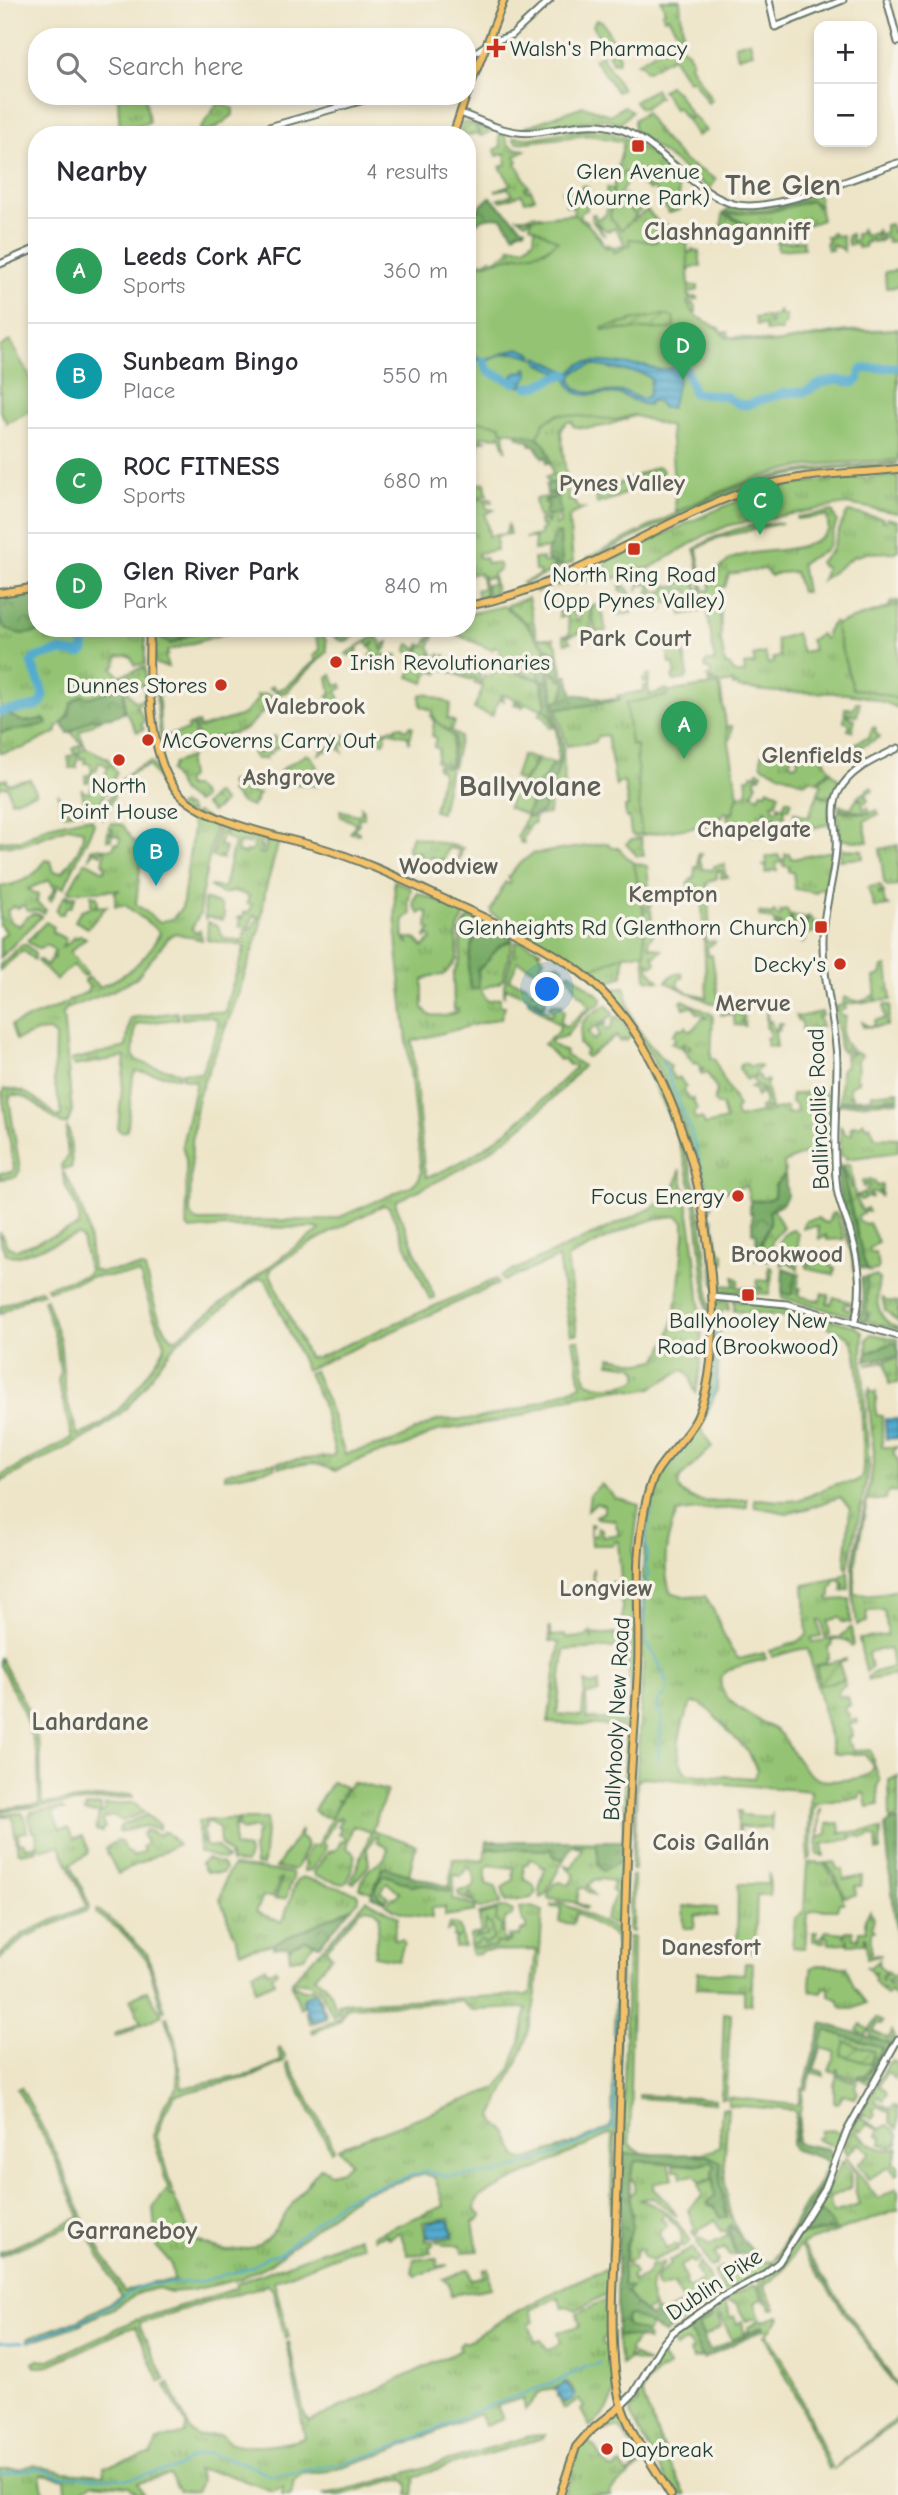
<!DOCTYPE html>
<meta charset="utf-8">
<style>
:root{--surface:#fff;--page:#f7f7f7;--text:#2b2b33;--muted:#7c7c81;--line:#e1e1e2;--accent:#111827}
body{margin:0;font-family:"Comic Neue",sans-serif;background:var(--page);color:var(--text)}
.controls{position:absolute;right:21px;top:21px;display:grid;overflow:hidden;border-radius:14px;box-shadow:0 4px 10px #0003}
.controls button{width:63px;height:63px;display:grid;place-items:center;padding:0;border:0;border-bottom:2px solid var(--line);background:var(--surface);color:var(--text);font:35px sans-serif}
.you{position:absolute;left:548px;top:990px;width:24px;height:24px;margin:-18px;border:5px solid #fff;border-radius:50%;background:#1a73e8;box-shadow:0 0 0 10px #1a73e833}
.badge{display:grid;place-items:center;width:46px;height:46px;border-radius:50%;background:var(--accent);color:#fff;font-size:23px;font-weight:700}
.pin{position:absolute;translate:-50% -58px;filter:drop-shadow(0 2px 4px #0008)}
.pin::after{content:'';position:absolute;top:37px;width:24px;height:21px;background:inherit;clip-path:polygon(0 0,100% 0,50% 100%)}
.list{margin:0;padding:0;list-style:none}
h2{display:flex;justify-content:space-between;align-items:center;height:91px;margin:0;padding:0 28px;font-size:30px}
h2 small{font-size:23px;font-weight:400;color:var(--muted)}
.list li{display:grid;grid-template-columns:46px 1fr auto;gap:21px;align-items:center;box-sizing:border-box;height:105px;padding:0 28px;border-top:2px solid var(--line)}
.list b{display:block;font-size:26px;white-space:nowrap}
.list p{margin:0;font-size:23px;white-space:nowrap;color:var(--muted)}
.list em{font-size:23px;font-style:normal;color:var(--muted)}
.icon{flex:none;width:38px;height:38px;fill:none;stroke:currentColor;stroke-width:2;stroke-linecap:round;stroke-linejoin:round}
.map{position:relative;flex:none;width:898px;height:2495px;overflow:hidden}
.search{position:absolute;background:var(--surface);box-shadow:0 4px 10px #0003;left:28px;top:28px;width:448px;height:77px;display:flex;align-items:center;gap:18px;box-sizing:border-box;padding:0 24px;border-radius:28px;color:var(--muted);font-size:26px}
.panel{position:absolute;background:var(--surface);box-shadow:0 4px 10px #0003;left:28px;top:126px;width:448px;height:511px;border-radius:28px}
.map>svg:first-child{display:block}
.grass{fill:url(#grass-tufts);stroke:#5a8054;stroke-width:2;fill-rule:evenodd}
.forest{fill:url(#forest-crowns);stroke:#4b744c;stroke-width:2}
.park{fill:#94c473;stroke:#5a8054;stroke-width:2}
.garden{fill:url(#garden-furrows);stroke:#5a8054;stroke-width:2}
.water{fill:url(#water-rules);stroke:#387482;stroke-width:2;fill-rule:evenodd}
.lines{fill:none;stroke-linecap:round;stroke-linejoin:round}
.stream{stroke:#52abcf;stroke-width:2}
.river{stroke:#52abcf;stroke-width:9}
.minor-casing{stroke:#677868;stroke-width:9}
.major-casing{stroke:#677868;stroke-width:10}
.minor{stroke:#fff;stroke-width:5}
.major{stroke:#f3c26a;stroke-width:6}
.poi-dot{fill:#c8321e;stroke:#f7f3e8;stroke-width:2.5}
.labels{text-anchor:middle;stroke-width:7;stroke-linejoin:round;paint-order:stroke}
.poi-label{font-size:23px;fill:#1f3d34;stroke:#f7f3e8;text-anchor:start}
.street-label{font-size:23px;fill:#1f3d34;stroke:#f7f3e8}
.neighbourhood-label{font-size:24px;font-weight:bold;fill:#5e5f57;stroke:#f7f3e8}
.quarter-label{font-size:26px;font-weight:bold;fill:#5e5f57;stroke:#f7f3e8}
.district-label{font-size:30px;font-weight:bold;fill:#5e5f57;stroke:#f7f3e8}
</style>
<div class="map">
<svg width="898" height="2495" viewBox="0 0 898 2495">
<defs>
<pattern id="grass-tufts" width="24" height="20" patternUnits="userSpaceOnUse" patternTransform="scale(1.75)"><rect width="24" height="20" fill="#94c473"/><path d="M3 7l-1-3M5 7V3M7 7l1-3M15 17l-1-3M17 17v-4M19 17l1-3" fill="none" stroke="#78a05f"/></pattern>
<pattern id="forest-crowns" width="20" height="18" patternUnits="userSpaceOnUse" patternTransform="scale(1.75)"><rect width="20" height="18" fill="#77aa65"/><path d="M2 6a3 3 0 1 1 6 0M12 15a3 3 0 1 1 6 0" fill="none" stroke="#618c54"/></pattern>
<pattern id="garden-furrows" width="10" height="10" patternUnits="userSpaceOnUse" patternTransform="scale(1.75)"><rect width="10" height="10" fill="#94c473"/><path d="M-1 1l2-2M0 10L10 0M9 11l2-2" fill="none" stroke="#78a05f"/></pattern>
<pattern id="water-rules" width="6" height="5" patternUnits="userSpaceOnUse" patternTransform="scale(1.75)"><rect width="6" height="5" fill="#52abcf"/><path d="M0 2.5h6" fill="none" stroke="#438ca9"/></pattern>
</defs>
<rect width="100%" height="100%" fill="#f7f3e8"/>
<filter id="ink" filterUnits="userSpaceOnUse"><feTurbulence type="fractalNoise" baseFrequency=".0143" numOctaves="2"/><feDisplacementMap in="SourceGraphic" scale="14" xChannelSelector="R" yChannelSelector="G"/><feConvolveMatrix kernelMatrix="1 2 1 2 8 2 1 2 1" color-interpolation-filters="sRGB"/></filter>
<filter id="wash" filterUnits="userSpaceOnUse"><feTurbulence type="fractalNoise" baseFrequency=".00686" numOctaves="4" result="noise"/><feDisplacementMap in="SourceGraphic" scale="28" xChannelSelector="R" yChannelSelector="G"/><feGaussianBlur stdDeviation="1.57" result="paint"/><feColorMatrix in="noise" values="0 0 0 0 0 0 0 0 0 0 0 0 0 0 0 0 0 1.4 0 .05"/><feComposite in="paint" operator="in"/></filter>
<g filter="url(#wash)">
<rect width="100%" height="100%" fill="#eee5c8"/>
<g class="grass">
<path d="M661,0H680L683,34L680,36L668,17L664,18L662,13L665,11Z"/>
<path d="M596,20L602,21C610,32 612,44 619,57L618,63H612C608,49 598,38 593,25Z"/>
<path d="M674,41L688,52L692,60L690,65L712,100L708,103L692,79L688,81L672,57L646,72L641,64L637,63Z"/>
<path d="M601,55L622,89L617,92L594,59Z"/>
<path d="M669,86L677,92L691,115L685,118L677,107L674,109L662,90Z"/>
<path d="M655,89L659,97L644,108H640L635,101Z"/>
<path d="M118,96H145L149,122L120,135Z"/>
<path d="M219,101L233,109V115C222,123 210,134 196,135Z"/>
<path d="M583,106L610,115L624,106L632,111L620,124L606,119L523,128Z"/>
<path d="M645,112L661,136L684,161L716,179L710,189L634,131V120Z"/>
<path d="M694,116L706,131L697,136L687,120Z"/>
<path d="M583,129C625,130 645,149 677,174L680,210L669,213L654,188L650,190L641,184L644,180L640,183L624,172L618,180L615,178L624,142L590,135L517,143L513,139L514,137L530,138Z"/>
<path d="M500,133L505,135C508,149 513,148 525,150L515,156L518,161L516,163L529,187L525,188L526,191L531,190L535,198L525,201L522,194L502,201L499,199L513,194L508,188L495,191L511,184L500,167L507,164L505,153L497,156L495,150L501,146L499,140Z"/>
<path d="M582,186H587L589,192H586L587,210L581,212V218L586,220L589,226L600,237L605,248L608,246L606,244L616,248L625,244L615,228L607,231L595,221L605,236L592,221V214H595L596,219L605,216L609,201L605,200L607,188L613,189L612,198L609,199L612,200L610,218L621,229L647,210L660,224L663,223L676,231C665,246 644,239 629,246C623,249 620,252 614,253L532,220H522L518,217H529L534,214L543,217L573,214L574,207L566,205L567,203L562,191L568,189L569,191L581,189Z"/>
<path d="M624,194L640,205L637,207L640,211L635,215L620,199Z"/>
<path d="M818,194L820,207L812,200L768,211L724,213L730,208C767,210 782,206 818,194Z"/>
<path d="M812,201L820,211L822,220L798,228L755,233L751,227L727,214L769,212Z"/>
<path d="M723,214L750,228L753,234L724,237L722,226Z"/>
<path d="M891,224L892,232L898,231V241L887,242L888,239L886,237L880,241L881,235H877L878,241L872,242L871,238L868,239L869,242L864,243L865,247L858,248L857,244L848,245L847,235L851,234L852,241L856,240V234L861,233V228L864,235L876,233L877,229L878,234L885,233V225Z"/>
<path d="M535,228L559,238V241C556,251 551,263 551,274C551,293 569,331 543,340L548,331L545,326L533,330L467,329V325H523V282H467V278C483,276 521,268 534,277C538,268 538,262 549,260L557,243L539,252L476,265L467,263L484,262L491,258L493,261L511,250L509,247H525L534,239Z"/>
<path d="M833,232L834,236L842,235L844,251L839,247H835L834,245H831L832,250H828L826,242H829L826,237H830V233Z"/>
<path d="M803,240L804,248L778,250L777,242H794L793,241Z"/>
<path d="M692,249L699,252L701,267H691L688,273L689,286H698V290L689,293V297H698V299L686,301L687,304L693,303L694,306H696V312L674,314L686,303L688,252H692Z"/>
<path d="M778,310H779L780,315H785L786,323L782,326V331H766L764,325L757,326L755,318L767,316L768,322L771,324L770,316L778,315Z"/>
<path d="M716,327L720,328L721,333L728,332L729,337H739L775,343L846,331L898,329L851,332L773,345L725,337Z"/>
<path d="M467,384L634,416C616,423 593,432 573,426L572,422H567L562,427L561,433L569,501H574L578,508L584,509L572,514L569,518L573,562L524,584L522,583L540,575L539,571H535L534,559L542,558L543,562L556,563L549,570L562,563L554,537L550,548L534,550L535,538H525L540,535V530L544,529L543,526H540L539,520L545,519L547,525L548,516L538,517L535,499L547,497L553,492V498H546L544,503H549L546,509L548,516L556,514L555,526L560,523L554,483H549L546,477L553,475C546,437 543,434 504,431L506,451L500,434L498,437L481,436V440H487L478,442V458L473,430L467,424Z"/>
<path d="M898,463L890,466C853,468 815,469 779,478C712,495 649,531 587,561V558C642,531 705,495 764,479C808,467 853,465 898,463Z"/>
<path d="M656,467H660L663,471L660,477L615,498L597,504L596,496L598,493Z"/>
<path d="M898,476V513L846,504L730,525L706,535L650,568L612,579L608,576L604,569L606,563L612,559C661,537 709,510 760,493C804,479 852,478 898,476Z"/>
<path d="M472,481L473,485L485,483L487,495L476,498L474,487L470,491L471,499H491L492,502L486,503V508L494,510L485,514L488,529L486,530H489L488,536L505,534L508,525L510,534L496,536L497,550L478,553V557L485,558L487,563L499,564L500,569L493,574L496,592L487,595L486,585L493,584L492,577L485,578L483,575L485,595L478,597L476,590L483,588L480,573L469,574L467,535L473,534L467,533V525L471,524V521L467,522V482Z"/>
<path d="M832,511L837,521L829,545L824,551L801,563L806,592H801L795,572L778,573L771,576L764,569L729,574L725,587H720L721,641L725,664L730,666L734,673H745L744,665L755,664L753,656L765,653L768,664L774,663L773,658L780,657L776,640L796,633L802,652L814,650L810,640L821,634L824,639L827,637L826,632L834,622L837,624L888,608L891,602L898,601V708C859,689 819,693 777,692C764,691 751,689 738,688L737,684L733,686V682L720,684L726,727L732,726L731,739L728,741L724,812L716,824L634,836L631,833L629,818H626L625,807L628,806L624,782L617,783L616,787L607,735L599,736L595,742L567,746L556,708L576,707L620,699L617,696L644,691L643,686H648L647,682H644L643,679H647L646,675L650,674L648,687L650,695L667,689L668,692L719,684L715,681L710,683L712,679L708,680L707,676L711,675V670L706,669L705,664L707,661L715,662L707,610L681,615V612L690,608L688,589L678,591L680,603L687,602L688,605L683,610L680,608L679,602L667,603V601H662L663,610L659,611L660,605L640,607V604L654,603V600L651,599L650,593H647L650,591L649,584L639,585L638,592L639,582L645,577L647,580H650L648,576L651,575L654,592L665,591V585L677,587L680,582L688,581L689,583L696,582L698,590L702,589L695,549C719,531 753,523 782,523L717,538L697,549L704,591L710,590V578C717,572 724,563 731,559C765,545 803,558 829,530L827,516L797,519V517Z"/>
<path d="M848,512L883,518L882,521H886L887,518L898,521V550L895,552L867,553L853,557L822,580L826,568L824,566L822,567L819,562C838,551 836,528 848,512Z"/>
<path d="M588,567L589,569L565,581L594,569L597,577L593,580L555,586L562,582L536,592V590Z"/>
<path d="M620,584C633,588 632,601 633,613L628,614L627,608V614L617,615L616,605L626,604L628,599L625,593L621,592Z"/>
<path d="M528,598L537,638H554L553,642L556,643L559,656L537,639L528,624L507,607V605Z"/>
<path d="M590,605L591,629L567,637L571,642L565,643L563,636L570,634L567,616L559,617V609C568,608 574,609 576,620L580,619L579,606Z"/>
<path d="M601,605L606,631L595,632L591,606Z"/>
<path d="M503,606L527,625L537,639L547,648C540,656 540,669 539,679L521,673L498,659L500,649L494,647L492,650L442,628H467V614Z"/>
<path d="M0,620L8,630L22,634L49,628H145V664L135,665L131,657L127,655L117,657L116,665L113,668L119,676L145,667L146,684L126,689L134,701L145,699L144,686H146L147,701L136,705L145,721L141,724L144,729L137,732C128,711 121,716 126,689L119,677L110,686L112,690L88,698L82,695C79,698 75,700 73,703C66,712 69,721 57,727V732L24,748L0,753V733L47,723L44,719L23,723L0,710Z"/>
<path d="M202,628H243L167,651L168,655L165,656L168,667L156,664L154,661L155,635C171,644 188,637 202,628Z"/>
<path d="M328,628H356V634C345,647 335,640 328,628Z"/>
<path d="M314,631L321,632L326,641L327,652L286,692L280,694L269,688L273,686L276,690L285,687L316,660L313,656L320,650Z"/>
<path d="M432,632L435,633L429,648L432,650L428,659L432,653L437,657L440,654L442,657L445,655L447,659L450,658L452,661L455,660V663L468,667L466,672L475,670L480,672L479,683H481L484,675L491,677L498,660L521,674L542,681L543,694L554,727L550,728L544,717L539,714L542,709L525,703L523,707L514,704L515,701L521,704L522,701L503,695L504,701L499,700L501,694L492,716L474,709L483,687L474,683L476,679L472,678L471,680L441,668L438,674L430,670L424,683L409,677L414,664L409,662L416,654L406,651L409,644L418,649L421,643L417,657L422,645L425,646Z"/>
<path d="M375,636L381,642L380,645L382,650L384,644L388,642L386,649L384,650V656L388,655L389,658L390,655H397V661L381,662L380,656L372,660L370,656L374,653L370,646L375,642L369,646L366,642L358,647L357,653L350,656L346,654Z"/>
<path d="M677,645L683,649L688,674L686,679L674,681L672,678L675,672L674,664H670L667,646Z"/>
<path d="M548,670L566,683L562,699L555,702Z"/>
<path d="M332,675L336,686L342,684L343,688L337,691L344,712L340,704L337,705L327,696L331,694L328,677Z"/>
<path d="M157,680L158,681L161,737L188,730L187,726L192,725L197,744L172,750L164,748L160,736L155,684Z"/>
<path d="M266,694L272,696V703L246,729L200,743L194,724L198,723L200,728L243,715L258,699L257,695Z"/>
<path d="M422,694H428L451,704L447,718L455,722L452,729H449L460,737L453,767H451L455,737L438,723L430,710L421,706L420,697Z"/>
<path d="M856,702H860L857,716L847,714L850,718L855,719L852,731L848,730L850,726L849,723L844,722L845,708H854Z"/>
<path d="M430,715L453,737L450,766L436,761L439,749L434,747L436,737L432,736L434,722Z"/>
<path d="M91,719H102L79,732L86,748L107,758L117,773L96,809L64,814L61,811L58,793L63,810L67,809L69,812L84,801L81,788L84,792L89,793L94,782L98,783L100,780L104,779L108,766L99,762L96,771L93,770L89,782H85L86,775H90L92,769L90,764L85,763V758L80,759L79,752L77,753V768H70L68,757L75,754L73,749L80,745L81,750L86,748L71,732Z"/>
<path d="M401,726L405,730L411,726L413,727L409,743L408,736L386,731L384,742L378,741L379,733L392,728L396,730V727Z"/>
<path d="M873,727L876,728L875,732L880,737L844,756L841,750L851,749L852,745L865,738L868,739Z"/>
<path d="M346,735L345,738H350L351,744L341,745L343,752L339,748L331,751L330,749L319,754L322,749L337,745L334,736Z"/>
<path d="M275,736L280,745L273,751L270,747L266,750L271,753L265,757L266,759H256L252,753L257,750L259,754L261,753L259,748L271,739L274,742L272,738Z"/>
<path d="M563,750L565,788L561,793L550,798L549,814L537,816L543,811V802L551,789Z"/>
<path d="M765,751H790L792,755L789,762L793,765L798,763L797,755L800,751L820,752L830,770L817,781L810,779L804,783L764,767L761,764V755Z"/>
<path d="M307,754C316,759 322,777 317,786L282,782L279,775L282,769Z"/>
<path d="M522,755L535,759L531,769L522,782L514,778Z"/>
<path d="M190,757L188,764L190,777L185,781L187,787H194L202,795V799L196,803L182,792L170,771L174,763Z"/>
<path d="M537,759L553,763L545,777L540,782L526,815L508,807C514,788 531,778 537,759Z"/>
<path d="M151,762L162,778L161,783L149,766C109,777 120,796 102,820C107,792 123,770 151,762Z"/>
<path d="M438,765L450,768L441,813L434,811L442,774L441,770L437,768Z"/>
<path d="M758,771L762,773L760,777L757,776L755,783L757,784L752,794L759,797L762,791L766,792L768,788L779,794L775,804L772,803L774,810L779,809L778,805L783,807L786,799L792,801L788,809L784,808L785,816L775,815V818H770L766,809L764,810L767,815L759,814L762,836L747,833L743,823L729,825L730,821L727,817L728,813H733L738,795L748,793L746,778H751L752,774H757Z"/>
<path d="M831,771L839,780L830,798L818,793L822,784L818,782Z"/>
<path d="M7,779L8,784L30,779L36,793L11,801L8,787H2L0,789V780Z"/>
<path d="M230,781L245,792L259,794L256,798V803L253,802L252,807C238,803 240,801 230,792L232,788L229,784Z"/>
<path d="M871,787L873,790L866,794L868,800L862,805L864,809L868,807L871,813L877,810L879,814L864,821L868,842L843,840L840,837L838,811L867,814L870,813L839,809V805L851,808L857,799L861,801L862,799L857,797L861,793L865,794L867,789Z"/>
<path d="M215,793L224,802L220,806L217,804L219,807L212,812L204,805L211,798L214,801L211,797Z"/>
<path d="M818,794L830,799L829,824L813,828L812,825L800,826V830H797L794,812L808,817Z"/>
<path d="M182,804L183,808L185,806L189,808L192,816L197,813L216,823L201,897L200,914L192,928L195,933L200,930L202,940L175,933L169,937L136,978L112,991L66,1009L63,1014L72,1112L67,1124H62C47,1115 31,1094 12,1095L9,1099L20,1170L16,1177L0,1179V1173L12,1172L14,1168L2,1094L5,1089C27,1088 41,1103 57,1116L60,1117L62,1113L54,1082L55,1036L49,1031L37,1032L16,1040L11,1025L53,1009L87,992L89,986L84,981L88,977L100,987C127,976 148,959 160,932L125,905L115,906V892L120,890L68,892L84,863L87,862L104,871L106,866L103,864L105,851L102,850L101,854L93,851L89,859L91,848L109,849L114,847L115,843L119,844L120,837L112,834L111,840H107L108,832L112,833L113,830L109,829L111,823L123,825L134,842L137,841L140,844L148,839L141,861L136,904L159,922L172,919L182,908L193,828L189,813L177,812L178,806Z"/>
<path d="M361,807L364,810V818H358L359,824L353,829L359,832V834L350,833L356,823L341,817L340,810L358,815L362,812Z"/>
<path d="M534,816L535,823L530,824L523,839L524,843H521L517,836L522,826L526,828L522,824L526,817Z"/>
<path d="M84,818L92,819L94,824L64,888L59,885L51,901L48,899L55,889L49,880L28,889L38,895L37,903L46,910L44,913L38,910L27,911L24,905L17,908L14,906L7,911L10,921L19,926C25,919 31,909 42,916L0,958V938L6,933L0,925V887C19,883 35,879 45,860L51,861L54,872H63C72,859 84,846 83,830L69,827L25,844L0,846V841L21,840L49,826Z"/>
<path d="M219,824L225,828L219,845L225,847L224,856H220L223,859L212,857Z"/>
<path d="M231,827L255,835L249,844L239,843L237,852L245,854L246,851L251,852L257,835L264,837L259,845L261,848L263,846L262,851L259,853L264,854L267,844L264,842L265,838L279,841L265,892L260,928L236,1001L198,1097L192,1142L190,1213L193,1219L198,1221L326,1220L340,1217L411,1186L419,1179L421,1173L397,949L394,880L411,888L408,904L411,914L404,919C404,927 401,939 409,944L405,938H415L423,947L432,939L429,935L426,938L425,937L431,929L427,928L428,912L422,911L420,914C411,906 413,899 418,893L463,911L464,918C452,935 460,941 457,959L444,975L431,976L423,980V1008L429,1015L445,1016L458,1012V1009L454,1010L453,974L461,957L460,933L467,920L471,917L480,922C469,945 468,955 479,978L478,970C492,960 495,943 513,941L503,979L499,983L483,988L481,991L487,1001L500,998V1006H505L501,1018L412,1041L424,1168L427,1177C486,1157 532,1110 575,1068L572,1065H569L564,1059L559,1060L544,1044L559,1031L560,1026L528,1001L529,997L506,988L504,997V985L516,942L521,941L542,951H538L544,959L537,971L518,961L509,980L527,985L532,992L534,988L538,990L537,994L546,1000V1003L543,1006L536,999H532L551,1015L554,1011L549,1007L552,1003L562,1005L560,1007L565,1011L560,1022L566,1027L590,1006L586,1003L585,998L578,992L567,973H571L602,998V1002L583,1015L566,1036L552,1040L551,1044L566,1052L565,1055L583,1066C548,1106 510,1140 464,1167C443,1180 418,1190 396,1201V1205L435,1298L430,1300L389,1207L383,1205C345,1226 305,1243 271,1269L270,1274L308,1357L316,1358L496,1279L498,1284L306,1370L266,1280L261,1278C245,1285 234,1301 220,1311C202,1324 184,1333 170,1351C152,1373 139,1399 116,1417C81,1446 37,1458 0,1483V1476L72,1438L58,1382L60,1372L56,1341L43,1300L46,1299L60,1340L66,1398L78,1435C116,1425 144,1379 164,1349L165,1343L152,1314L140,1274L91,1277L48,1291L46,1287L88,1274L89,1270L82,1239L78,1235L19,1256L7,1255L0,1242V1232L8,1247L16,1250L79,1226C82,1206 62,1190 63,1172L75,1192L87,1224L92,1268L99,1272L141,1267L145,1269C149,1287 159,1332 175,1339L291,1250L320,1230L316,1228L226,1227L190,1230L187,1226L186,1160L182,1145L196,1082L182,1078V1072L201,1073L217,1031L218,1021C209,1013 194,1018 182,1019L181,1012L207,1011L226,1013L227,1002L245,946L207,940L208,922L218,926L222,936L226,939L243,941L245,930L252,928L259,917L254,915L249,927L239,926L240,919L237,917L243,918L244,912L249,913L252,905L247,903L249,896L234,891L222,894L209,886L224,888L234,842L225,837L226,831Z"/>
<path d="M412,836L463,848L458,862L459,850L448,848L440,867L441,860H439L437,865L435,864L436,860L431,856L428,863L423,861L424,854L422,861L419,859L420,851H418L417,856L407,850Z"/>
<path d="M641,838L644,856H637L626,844L632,840Z"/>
<path d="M898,845V886L888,887L884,882L880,849Z"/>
<path d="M613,848H618L631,862L647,866L651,907L641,908Z"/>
<path d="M842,849L862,850L863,858L839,860Z"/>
<path d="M832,851L825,890L818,889L816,893L795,889L793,872H789V867L783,866V862L776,863L777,871L772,870L770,872L765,873L767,865L762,866L767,864L766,857L778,855L780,859L785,860V854H789L792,859Z"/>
<path d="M698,854H702L698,861L701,862L702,869L713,870V866L725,864V874L728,877L721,878L722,872L717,870V878L707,883L710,934L705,936L706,942L715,941V943L707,947L708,956L712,955L719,1003L716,1004L709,1002L666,982L672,975L682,973L683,978L678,979V986L686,992L707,997L702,904L699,903V892H702V889L693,884L688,888V883L694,877L695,867H698Z"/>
<path d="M880,885L884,892L879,891V895L883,893L885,904L889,906L874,908L868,887Z"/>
<path d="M65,895L76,896L71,907H67L63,914H59L56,910L64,897L71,899Z"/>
<path d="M91,895L97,896L98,904L93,907L107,906L88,928L75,921L81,910L91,907Z"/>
<path d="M204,899L221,905L224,914L223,920L208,917L205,919Z"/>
<path d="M651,910L653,935L649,940V946L662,950L655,956L653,955L656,963L652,966L648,962L649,970L659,981L646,979L644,953L624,955L623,976L606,983L599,982L572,957L571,954L641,911Z"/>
<path d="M787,910L790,917V932L785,933L782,927L774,930L775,924L781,926V923H774L773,920L759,916V912L772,915L774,911L779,917L781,915L780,911Z"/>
<path d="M792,915L802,917L801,920H804L807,917L804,930L807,929L808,917L812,918L814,928L816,922L819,923V934L817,932L805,934V940L802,944L798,931L800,928H798V925H794L792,928Z"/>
<path d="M46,922L54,927L52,932L66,939L62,947L69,943L74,936L77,938L80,935L86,938L70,952L87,974L83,977L73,965L56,980L37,961L40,960L47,966L50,960L54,958L52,956L55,951L47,945L40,949L29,943L28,940Z"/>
<path d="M22,944L26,945L35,953L34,960L23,950L0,970V965Z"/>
<path d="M557,963L563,967V970L558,978L552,977L554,980L545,971L551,965Z"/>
<path d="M887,966L891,1000L876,1001L874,977L881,975L883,967Z"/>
<path d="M622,987H625C628,1020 646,1044 669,1065L671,1067L669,1070L675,1079L679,1077L686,1087L684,1091L689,1099L692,1098L697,1109L693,1114L696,1120L702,1118L705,1125L726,1120L722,1105H717L714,1101L717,1090L708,1074L707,1072L702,1075L701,1072L704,1067L700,1071V1066L697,1062L694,1064L685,1052L691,1048L689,1045L684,1050L682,1048L686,1042L679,1047L671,1043L676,1039L672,1035L679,1028L683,1029L686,1026L688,1030H692L703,1018H707L702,1014H698L692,1006L684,1008L681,1002L683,1000L713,1015L711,1058L715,1059C720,1077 731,1090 738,1107L735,1110L737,1118L761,1113L760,1108L764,1106V1101L766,1100L762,1093L764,1090L759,1087L761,1091L757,1097L755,1090L750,1087L756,1085L752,1079L758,1075L762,1082L767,1080L768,1082L766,1084L771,1109H765L764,1113L786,1107L788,1114L797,1112L796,1105L791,1102L792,1095L822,1089L824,1094H831V1141L784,1163L785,1175L775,1185L774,1197L768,1200L750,1201L746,1186L710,1195L712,1208H708C689,1128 663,1066 614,999V990Z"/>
<path d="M874,995L875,1001L846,1004V1008L840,1011L841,1016H846C844,1025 837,1036 848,1046L843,1052L840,1049L835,1007L843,1005L844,997L860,1002Z"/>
<path d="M606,1005L613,1012V1015L588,1032L593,1040L599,1036L597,1028L607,1022L604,1025L606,1030L611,1028L615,1017H618L632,1035L626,1041L624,1039L620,1042L616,1036L587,1057L584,1055L587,1051L579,1044L582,1023L589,1016Z"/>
<path d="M884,1005H891L887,1026L863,1027L862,1022L868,1026H874L875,1020L885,1019Z"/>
<path d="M738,1006L740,1015L745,1018L741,1022H745V1026L735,1025L733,1014L720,1015Z"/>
<path d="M766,1009L768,1021H771L774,1030L777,1029L778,1023H783V1025L779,1026L780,1030L775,1032L777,1047L767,1046L766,1038L770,1037L769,1029L766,1028Z"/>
<path d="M177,1012L178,1019L138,1024L135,1028L133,1054L136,1060L151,1066L179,1072V1077L136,1071L133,1076L128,1125L126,1131L121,1132L118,1129L125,1057L73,1066L71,1060L126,1047L130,1018Z"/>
<path d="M822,1012V1016L818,1017L822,1026L817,1027L816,1036L812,1028L802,1030V1022L797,1020L796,1016L799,1017Z"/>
<path d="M850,1048L853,1051L848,1056L856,1052L862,1055L857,1061L858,1072L856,1076L859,1082L851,1085L849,1089L851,1094L849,1096H853V1099L871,1098L872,1094L898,1091V1098L840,1101L841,1070L846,1065L845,1054Z"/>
<path d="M746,1063L750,1067L757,1065L761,1067L756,1071L755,1075L746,1080L739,1068L740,1065Z"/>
<path d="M653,1070C695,1149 709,1238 709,1326C703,1288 702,1249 696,1212C690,1170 669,1109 648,1073L649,1071Z"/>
<path d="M863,1121L866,1127L870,1125L875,1137L898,1138V1152L846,1159V1156H841L840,1125L845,1134H852L850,1128L854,1125L859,1126Z"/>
<path d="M67,1128L70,1134L72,1165L71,1168L62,1169L61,1165L68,1157L66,1136Z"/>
<path d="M846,1164H850L855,1196L864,1193L866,1198L861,1200L859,1197L856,1198L862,1211L867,1208L869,1212H864V1214L858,1216L859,1221L865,1224L869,1223L878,1242L869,1249L870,1252H875L879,1266L877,1270L869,1271L865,1265L841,1165L852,1189L844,1166Z"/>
<path d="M680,1169C689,1205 693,1239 697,1275C701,1316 705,1354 696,1393C690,1386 694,1374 683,1370L651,1388L638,1391L619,1389L590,1394L561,1400L526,1414L494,1422L437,1431L403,1447L368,1456L335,1471L314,1463L279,1467L278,1462L332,1456L335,1453L322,1404L308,1373L314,1371L327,1400L345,1454L395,1441L437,1420L475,1419L524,1408L581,1385L573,1340H579L586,1381C600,1389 624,1387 638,1379V1372L634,1366L609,1363L611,1357L641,1363L656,1360C681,1326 678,1278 684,1237V1222L678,1216C643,1216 599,1243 567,1258L577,1334H571L569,1326L558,1258L503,1281L501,1276L650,1209C666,1199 678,1188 680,1169Z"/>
<path d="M871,1179V1181H875L876,1186L882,1185V1196L879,1189L880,1196L875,1192L871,1193L872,1197L869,1198L866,1189L870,1186L868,1184L863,1187L862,1181Z"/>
<path d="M773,1209L783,1227L772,1240L770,1260L756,1259L757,1253L762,1250C761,1233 774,1230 769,1211Z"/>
<path d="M839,1212C850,1239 865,1289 852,1316L783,1298L782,1291L783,1293L793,1290L797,1273L800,1274L796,1295L798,1288H801L799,1296L820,1301L822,1293L829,1295L827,1303L831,1304L834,1297L850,1302L849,1305L845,1304L843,1308L850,1310C864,1286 848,1238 839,1212Z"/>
<path d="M836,1213L844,1239L827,1240L826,1235L819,1239L818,1226L803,1228L805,1221L818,1218L823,1222L828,1223L831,1214Z"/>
<path d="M713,1218L718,1248L724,1254V1263L718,1267L719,1285L734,1286V1277L739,1280L737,1287L762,1289L757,1285V1280L769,1281V1266L773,1269L769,1294L722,1291L714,1285L710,1220Z"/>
<path d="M793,1229L798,1233V1271V1268L787,1262L781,1265C781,1247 772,1240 793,1229Z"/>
<path d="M820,1256H827V1261L835,1269L834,1275L807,1268L806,1260H809L810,1264L818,1263Z"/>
<path d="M876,1276L879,1279C876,1300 875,1319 898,1328V1330L865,1321L870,1314L866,1311L867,1277Z"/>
<path d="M41,1289L43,1293L29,1297L0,1314V1307Z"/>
<path d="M882,1298L887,1301L898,1302V1322L885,1310Z"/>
<path d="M725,1299L729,1300V1310H723L721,1313L717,1389L701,1429L712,1447L680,1478L678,1486C688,1509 727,1500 747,1499V1507C724,1510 699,1508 677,1513C665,1540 662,1564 670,1592L687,1597L705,1596C720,1615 722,1643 739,1659L764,1653L766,1659C756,1662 726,1667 722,1676C711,1701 765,1721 778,1732C784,1737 787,1744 791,1750C811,1780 815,1784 852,1779C862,1777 869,1777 874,1767L865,1754H837L833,1752L808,1649H801L772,1657L770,1651L795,1643L807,1635L804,1585L839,1578L848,1571L849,1589L842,1591L843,1585L841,1580L834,1581V1586L831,1588V1596L828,1597L829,1600L850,1599L851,1623L842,1622L839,1617L828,1621L830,1636L825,1637L822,1621H818L821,1636L811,1638L813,1642L838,1638L851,1627L854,1645L852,1647L848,1641L841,1639L831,1641L832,1645L828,1647L829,1658H826L827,1662L816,1666L820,1685L844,1679L845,1685L839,1689L838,1696L848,1697L850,1705L844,1706L846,1714H849L850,1720L857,1719L858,1723L850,1724L852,1736L848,1737L849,1745H852L853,1751L870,1750L880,1781L877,1786L879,1805L867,1807L864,1793H861L859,1798L816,1803L813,1810L811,1856L807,1860L811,1791L643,1777L637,1782L634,1870H631L643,1665V1570L647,1519L656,1483L662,1470L697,1426L709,1393L713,1366L714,1308L719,1301ZM692,1703H699L707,1708L749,1753L757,1770L754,1778L687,1774C671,1757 681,1721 692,1703Z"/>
<path d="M734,1300L811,1312V1314L855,1326L863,1333L862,1357L869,1468L848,1568H846L845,1563L850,1508L840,1497L806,1509L787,1513L755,1507L754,1499C767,1499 784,1503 797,1500C811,1497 823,1488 836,1484C845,1482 855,1485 861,1477C867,1470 859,1376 857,1361C856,1353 854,1342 848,1337C825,1320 762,1313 734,1311Z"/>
<path d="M871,1334L898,1339V1344L892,1343L867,1353V1339Z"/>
<path d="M898,1358V1383L889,1384L886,1362L866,1365Z"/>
<path d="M870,1387V1392H876V1415L882,1416V1447H897L893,1453L898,1460V1491L887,1493L886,1499L867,1501L855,1566V1594L874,1595L898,1590V1687L895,1675L868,1680L867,1677L875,1672L893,1667L890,1649L871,1651L868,1654L871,1668L866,1672L859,1639L888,1635L884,1610L867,1611V1622L857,1625L853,1593V1562L872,1472L874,1453L868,1394Z"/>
<path d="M275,1463V1468L225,1478L224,1474L246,1467Z"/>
<path d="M601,1484L616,1498L639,1505L633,1551L634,1676L631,1715L629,1713L630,1687L627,1647L564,1650L557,1714L582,1716L585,1682L592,1685L599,1682V1693L586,1694L587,1718C602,1720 616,1718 629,1725L628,1733H625L624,1728L617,1726L548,1723L559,1643L550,1641L549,1626L552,1636L565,1635L566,1638L586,1637L591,1631L592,1641L593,1634L598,1635L615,1633L616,1635H619L622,1632V1606L619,1593H614V1596L592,1597L593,1568V1582L595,1584L614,1582V1585H618L621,1582L618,1541H614V1545H591L590,1524L593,1525L591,1527V1536L597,1535L598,1528L602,1529V1536L619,1535L615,1520L595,1518V1516L604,1512V1505L596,1503L588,1510L590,1494Z"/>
<path d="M0,1657L27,1708L40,1749L42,1804L131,1794L133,1797L0,1811V1809L39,1804L38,1757L23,1711L0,1665Z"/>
<path d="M625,1736H631L622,1919L619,1924H612L605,1920L615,1895L611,1890L613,1881L600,1879L599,1881L596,1879L588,1885L594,1895L587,1891L585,1887L579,1889L577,1903L587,1907L586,1909L573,1902L549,1899L548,1895L554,1884L560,1882L569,1885L575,1875L565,1865L572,1867L582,1849L572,1844L597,1845V1853L623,1859Z"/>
<path d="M898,1776V1817L890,1820L889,1780Z"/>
<path d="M332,1782L345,1787L341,1799L351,1782L387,1791L372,1830L416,1845L409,1875L383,1867L372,1893L360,1888C364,1872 370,1867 384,1859L388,1849L377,1841L378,1836H375L367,1849L369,1865L354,1883L351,1882L371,1832L353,1826L346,1847L356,1855L348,1881L343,1884L315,1876L314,1872L327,1853L337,1849L341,1841L345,1840V1837L338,1834L341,1828L337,1826L342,1819L340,1817L338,1820L336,1819L322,1843L326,1846L325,1850L311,1870L304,1871V1859L311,1846H317L341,1800H337L338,1802L331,1818L319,1815L314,1810Z"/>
<path d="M127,1803H133L145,1812L122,1821L112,1815L107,1818L106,1816L102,1820L105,1828L102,1829V1832L96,1830L99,1813L85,1812L86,1807L101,1805V1813L105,1812V1805Z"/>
<path d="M62,1808L64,1810H58L53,1814L60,1829L69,1828L74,1839L83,1836L89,1850L88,1854L71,1864L90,1906L88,1910L25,1937L0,1959V1954L24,1933L87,1906L60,1846L42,1849L37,1844L36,1832H32L29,1816L31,1812Z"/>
<path d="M821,1808V1812L819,1813V1837L827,1834V1824L839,1823L840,1833L881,1829L880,1850L877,1851L876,1837H873L872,1834H869V1837L861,1838L860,1836L851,1837L850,1834L851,1839L822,1844L824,1856L817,1855L819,1810Z"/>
<path d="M738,1811H741V1815L770,1817L772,1814L771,1832L770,1828L740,1827V1831H738Z"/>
<path d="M22,1813L25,1817L27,1832L18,1833L19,1843H24L25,1847L37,1845V1850L21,1853L18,1851L12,1816H0V1814Z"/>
<path d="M147,1815L159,1825V1829L145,1826L119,1832L120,1826Z"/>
<path d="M231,1819H267L263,1866L255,1865L253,1848L255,1846V1836L258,1834L256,1828L242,1831L238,1826L239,1821H236V1827L234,1825V1847L248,1849L249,1855L246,1863L231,1862L229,1854L220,1843L219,1828L210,1822L205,1823L206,1828L202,1829L205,1841H202L201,1836V1843H205L206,1846L218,1847L227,1859L224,1860L199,1852L198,1821Z"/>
<path d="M146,1830L159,1835L162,1832H166L178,1844L118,1874L105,1848L117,1841L121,1842L127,1853L130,1852L133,1857L144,1851L142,1847L147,1844L142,1834Z"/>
<path d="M301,1830L300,1838L305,1840L307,1846L298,1866L293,1870L276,1868Z"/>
<path d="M492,1848L551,1850L555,1857L564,1859L545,1895L541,1898L539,1890L545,1867H541L537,1861L529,1859L528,1864L523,1865L524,1879L533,1884L536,1893L531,1898L506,1902L502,1888L513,1880L514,1868L489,1865L486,1869V1884L496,1887L501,1902L500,1904L481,1909L473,1902L471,1893L468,1896L472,1902L460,1897L458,1893V1891L470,1889L475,1884L473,1872L467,1867L461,1877L454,1874L453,1899L476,1907L475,1911L445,1916V1907L431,1908L432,1918L412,1915L395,1910L386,1904L393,1897L395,1898L400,1892L387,1883L381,1891L388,1897L385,1901L379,1897L375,1891L382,1876L386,1875L412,1886L423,1884L449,1892L453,1858L484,1861L486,1850Z"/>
<path d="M206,1859L223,1864L225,1869L222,1873L206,1872L201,1864Z"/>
<path d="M818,1862V1864L824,1863L841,1890L844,1903H839L837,1910H815L808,1913L805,1948L792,1947L795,1918L804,1911L807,1863Z"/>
<path d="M835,1862L837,1869H843L844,1880L862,1876L861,1886H855L856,1895L845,1897L836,1877L826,1863Z"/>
<path d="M233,1866L292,1873L293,1878L286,1898L275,1899L282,1880L280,1879L273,1897H263L256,1912L278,1921L281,1922L284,1918L297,1880L302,1877L357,1893L359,1900L352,1908L273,1944L241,1951L220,1900L226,1876Z"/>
<path d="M769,1872L770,1895H757L755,1952L737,1951L738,1884H768Z"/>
<path d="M631,1876H634L633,1932L629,1931Z"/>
<path d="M367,1900L398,1917L393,1939H402L404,1942L399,1960L374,1956L380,1915L375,1910L366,1908L360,1911L326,1949L332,1956L314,1977C334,1989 331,1994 337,2013L333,2017C325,1997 318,1977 292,1983V1981Z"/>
<path d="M561,1904L576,1909L622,1933L612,2263L609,2264L613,2135L610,2134L480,2196L476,2202L475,2210L482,2216L480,2219L473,2222L478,2251L462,2252L461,2245H444L436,2240L453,2238L450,2218L423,2222L426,2241H433L434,2245L429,2247L431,2253L408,2255L400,2232L388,2238L387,2234L374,2239L373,2235L444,2206L435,2178L424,2174L365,2192L348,2202L270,2264L240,2279L193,2290L170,2292L158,2288L141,2292L121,2304L76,2326L28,2342V2338L78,2320L121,2296L82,2223H77L0,2256V2253L80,2217L54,2156L17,2089L21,2087L57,2155L85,2222L124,2292L154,2282L174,2281L171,2263L156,2246L153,2207L168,2189L153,2136L165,2103L178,2086L176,2051L165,2018L167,2017L176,2042L182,2088L252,2074L281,2061L278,2050L280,2048L286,2058L283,2062L254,2076L175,2095L165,2112L157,2136L172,2191L169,2193L170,2196L173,2195L192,2239C203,2243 217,2250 228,2251C269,2251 277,2225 297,2197C304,2187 313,2177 321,2167L330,2173L341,2170L350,2162L338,2148L497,2088L510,2070L520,2042L527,2008L472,2010L460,2001L351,2007L346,2008L340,2021L313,2033L312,2030L340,2017L338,2003L526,1995L531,1992L536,1950L482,1951L479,1954L472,1955L470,1948L495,1947L496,1942L504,1944L512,1940V1936H520L521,1930H526V1925L523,1922L520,1908C529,1905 535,1908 543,1911C539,1953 539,1998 526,2041C517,2068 502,2090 493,2116L496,2123L506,2131L517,2156L522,2159L530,2158L578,2142L609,2128L612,2123L616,1937L576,1913L573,1924L559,1922L561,1908L552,1907V1905Z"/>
<path d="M683,1906L717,1908V1916L695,1915L694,1928H684Z"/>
<path d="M505,1907L513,1911L512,1915L505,1919L503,1934L500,1931L502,1926L496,1920V1911L479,1916V1914Z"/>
<path d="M97,1909L123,1929L148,1955L165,2011H162L147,1959L121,1931L96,1913Z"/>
<path d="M870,1911L873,1919L871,1927L874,1931L871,1932V1955H882L867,1959L866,1937L864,1938L865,1944H848V1938L846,1943L828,1944L829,1938L825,1935L824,1942L818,1943L817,1941H813V1932H817L816,1937L819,1940L826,1931L844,1933V1938L846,1931H853V1938L858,1940L859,1931H866L865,1919Z"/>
<path d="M485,1920L492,1925L493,1940L488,1944L470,1945V1935L485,1932Z"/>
<path d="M449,1924H455L460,1928L464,1947L455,1948V1940L458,1937H453L454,1931L452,1929L447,1931Z"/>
<path d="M628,1937H633L630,2090L632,2099L629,2144C633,2148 637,2152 644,2153C659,2155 707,2157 719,2147L722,2108H728C725,2165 713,2225 766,2262L774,2261L779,2251L782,2252C769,2273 746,2282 724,2293L714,2272L721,2267L729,2269L745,2259L747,2263L753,2253L731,2225L728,2228L733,2249L737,2255L729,2256L725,2248L714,2254L718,2260L716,2265L710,2267L697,2242L698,2239H702L709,2245L728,2236L725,2230L721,2232L715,2220L700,2229L697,2237L694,2236L692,2232L695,2229L688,2210L702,2196L699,2184L712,2180L716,2196L708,2202C715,2207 718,2213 727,2216L720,2180L721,2162L706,2155L622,2154Z"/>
<path d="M306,1940L314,1943L304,1957L290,1959L289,1950L293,1945Z"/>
<path d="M879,1960L878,1964L885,1972L881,1976L882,1981L887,1971L892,1977L895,1975L898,1977L894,1983L890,1980L887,1981L888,1985L890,1984L898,1988L894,1996L891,1994V1990L886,1995L882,1990L884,1988H880L874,1980L876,1978L873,1975L877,1972L872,1973L866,1966L869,1968Z"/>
<path d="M745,1963H753L751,2005L744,2004V1990L697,1988L698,1972L744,1974Z"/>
<path d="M817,1965L846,1966L854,1987L866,2003L853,2009H844L840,2006L839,2000L829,1995V1988L825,1987L821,1993L811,1991C808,1983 813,1971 811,1968Z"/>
<path d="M265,1967L268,1972L275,1969L277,1972L272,1975L275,1982L255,1990L253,1972Z"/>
<path d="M292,1985C301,1987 301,1993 312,1988L317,1992L327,2016L326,2019L310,2024L305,2011L312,2021L325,2016L316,1994L303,2001L305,2005L300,2008Z"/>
<path d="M147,1990L162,2015L116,2037L115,2034L141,2022L130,1999Z"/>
<path d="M724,2013L731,2014L725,2098H721Z"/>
<path d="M877,2018L883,2022L881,2025L877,2023L873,2032L889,2038L892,2031L895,2037L869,2084L862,2080L872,2078L889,2043L870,2036V2030L864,2035L857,2030L861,2024L869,2030Z"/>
<path d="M825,2030L882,2048L865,2076L859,2075L857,2079L838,2074V2070L835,2073L829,2071L835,2052L822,2048L814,2069L823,2072L824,2076L812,2072Z"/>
<path d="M893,2061L898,2064V2075L895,2080L887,2072L879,2085L885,2090L887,2094L883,2100L878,2096L875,2101L891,2109L894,2105L898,2107V2129L890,2122V2112L878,2106L873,2110L875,2114L872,2119L863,2114L861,2118L880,2129L888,2125L898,2134V2144L891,2147L881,2144L882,2137L877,2135L879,2130L867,2124L862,2131L857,2129L856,2132C866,2143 883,2154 898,2148L893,2163L898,2166V2174L896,2175L889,2167L868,2179L858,2164L870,2153L859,2143L848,2154L843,2147L888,2063Z"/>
<path d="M288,2062L330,2139L334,2149L331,2151L286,2065Z"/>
<path d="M837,2076L857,2082L855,2087L858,2093L855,2098L842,2095L838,2104L834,2103V2085Z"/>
<path d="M802,2088H804L795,2141L792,2140L796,2114L793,2110L728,2105V2097L796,2105L799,2102Z"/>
<path d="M639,2095L715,2099V2103L639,2098Z"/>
<path d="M849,2118L838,2145H830L817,2140L816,2138L821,2137V2131L833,2130L840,2134Z"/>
<path d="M846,2157L878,2199L896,2189L898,2192V2210L801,2244L898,2386V2390L799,2246L784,2270L764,2286L775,2308L771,2309L759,2286V2282L779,2267L825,2193L842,2162L844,2161C850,2171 852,2177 850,2188L829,2198L833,2213L859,2205L855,2189V2174ZM818,2210L835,2229L805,2235L809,2222Z"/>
<path d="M635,2161L669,2163L673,2178L654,2183L653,2189L666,2200L677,2216L653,2198L638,2199C665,2208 677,2217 690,2243L683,2247L681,2245C685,2231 673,2222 664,2214L661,2218L667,2225L659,2234L666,2248L676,2244L679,2246L677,2250L652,2261L643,2258L642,2251L638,2249L634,2259L629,2260L628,2264L622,2262L625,2261L632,2214L628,2197L634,2191L635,2183L630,2178Z"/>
<path d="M712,2162L716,2166L712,2172V2179L700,2182L695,2175L681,2177L680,2170H674V2164L696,2166Z"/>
<path d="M358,2237L363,2245L274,2281L289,2337L285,2339L273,2290L268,2285L206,2302L141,2323L140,2327L165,2380L160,2382L136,2327L127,2329L50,2365L35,2367L33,2363L38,2360H50L133,2321L237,2288L236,2284Z"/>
<path d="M693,2248L700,2260L694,2263L691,2260L680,2266L686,2280L684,2281L688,2288L702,2281L696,2269L701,2263L716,2292L717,2297L668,2331L670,2324L653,2314L654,2309L662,2314L685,2303L673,2284L658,2288C652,2276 662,2271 671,2265L669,2261Z"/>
<path d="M437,2258L438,2266L448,2265L415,2276L412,2272L414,2259Z"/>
<path d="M662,2263L664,2264C652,2277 645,2291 654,2307L644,2312L630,2299L623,2285L622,2266L632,2267L635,2274L631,2276L634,2282L646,2276L651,2265Z"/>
<path d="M608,2268L611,2271V2292L576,2310L567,2306L562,2308L558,2297L530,2310L534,2321L529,2323L535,2342L541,2340L548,2350L561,2343L558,2332L580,2326L577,2313L610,2298L611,2335L602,2340L603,2344L612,2348C615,2384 622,2403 590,2427L581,2410L584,2407L579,2400L564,2409L557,2394L562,2403L575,2396L573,2389L568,2383L557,2387L555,2390L553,2388L540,2392L525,2410L523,2398L497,2406L503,2419L486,2426L479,2414L383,2454L328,2471L302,2474L294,2480L291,2495H282L283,2487L272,2491L223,2473L196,2470C202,2480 203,2481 196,2492L180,2491L169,2475L138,2483L144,2495H138L129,2486L93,2483L77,2495H69L66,2490L65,2479L42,2475L40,2476L44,2495H0V2469H19L33,2465L64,2472L105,2475L104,2466L151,2455L157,2441L185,2433L186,2425L165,2385L169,2383L190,2430L197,2436L221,2435C235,2454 285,2444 305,2438L287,2343L289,2342L304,2414L309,2422L461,2350L459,2346L463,2342H467C511,2313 559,2287 608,2268Z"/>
<path d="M469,2269L471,2279L484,2277L483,2270L488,2269L491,2288L451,2295L449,2283L443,2279Z"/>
<path d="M753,2285L757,2287L764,2301L761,2299L755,2303L761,2322L779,2316L780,2318L768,2332L762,2326L732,2340L716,2307L723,2302L729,2312L728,2313L731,2318L734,2316L737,2324L742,2321L744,2333L749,2330L748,2327L758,2322L755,2318L746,2321L736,2304L727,2302L726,2299Z"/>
<path d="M709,2309L717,2315L721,2327L703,2338L698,2326L680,2335L688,2332L692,2334L702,2357L693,2359L690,2352L693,2350L687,2341L675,2348L671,2340L667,2343L675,2333Z"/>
<path d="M633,2315L651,2325L646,2334L628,2326L626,2320L628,2316Z"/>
<path d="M768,2334L791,2375L831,2467L828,2469L801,2406L765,2335Z"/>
<path d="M617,2335L638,2338L629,2350L631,2352L628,2356L631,2358L634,2354L648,2363L628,2359L621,2365Z"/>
<path d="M659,2354L669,2366C657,2373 643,2382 642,2394L669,2463L686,2495H674L631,2416L630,2404L633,2408L639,2402L636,2398L638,2392Z"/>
<path d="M898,2417V2421L832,2470Z"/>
<path d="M612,2418C625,2418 629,2430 635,2439L633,2444H630L620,2428L615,2427L605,2431L603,2429V2424Z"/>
<path d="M545,2435L543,2438L424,2473L415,2478L413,2495H408V2485L404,2480L399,2479L341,2495H321L369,2484L530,2436Z"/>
<path d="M584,2441C599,2444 601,2463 612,2470L621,2465L628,2474L645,2460L646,2462L609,2492L611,2495H564L569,2480H572L573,2477L571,2476L577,2451Z"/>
</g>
<g class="forest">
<path d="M490,197L522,227L526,228L525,230H519L514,235L502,218C486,215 479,220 467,230V219Z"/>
<path d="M516,432C539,437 547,438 551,463H547L546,457L543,458L534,445H530V442L518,437Z"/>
<path d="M554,482L561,514L548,516L545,512L549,505L546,500L553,499L554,492L547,494L546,485Z"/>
<path d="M560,533L562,564L558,566L556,563L548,561L546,555L556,534Z"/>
<path d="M37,592V628H49C35,634 10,639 1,622C0,616 0,605 0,598Z"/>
<path d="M155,628H202L171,644L155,635Z"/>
<path d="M547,648L554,654L549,663L555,654L559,657L563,676H568L573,695C584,693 593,699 603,699C610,700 614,698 621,700L576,707L556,708L555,702L562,699L566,683L563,679L559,680L557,675L547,669L549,682L539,679C540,669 540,656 547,648Z"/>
<path d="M119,677C127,692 122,697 124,713L111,717L91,719L68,733L62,723L69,716L71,704L82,695L88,698L112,690L110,687Z"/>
<path d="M542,681L550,683L554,710L564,748L555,780L543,802L545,806L543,811L530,817L526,815L540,781L545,777L553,763L557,764C559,746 559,720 543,709L547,701Z"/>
<path d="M0,710L23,722L44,719L47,724L0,733Z"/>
<path d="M480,922L512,937V940C492,946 493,959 478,970L479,988L471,989C465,969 471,941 480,922Z"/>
<path d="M898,1098V1101L839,1105L840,1101Z"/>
<path d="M840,1165L865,1265L869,1271L860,1267C854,1243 831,1187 840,1165Z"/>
<path d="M785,1175L787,1196L782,1204L769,1211C773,1228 767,1226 762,1240C760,1244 761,1249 760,1253H757L756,1233H752V1213H750V1201L768,1200L774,1197L775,1185Z"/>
<path d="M783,1268L797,1273L792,1294L788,1295L782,1291Z"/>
<path d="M867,1277V1317L865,1321L860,1320L863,1299L861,1278Z"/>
<path d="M892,1343L898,1344V1356L866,1361L867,1353Z"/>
<path d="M898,1820V1950L885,1826L890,1822Z"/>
<path d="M487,1841H623V1859L603,1871L599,1866L597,1845H572L564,1859L555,1857L551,1850L492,1848L486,1850Z"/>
<path d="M383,1867L450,1887V1892L423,1884L412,1886L386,1875L382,1876L376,1891L379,1897L385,1901L384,1902L371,1896Z"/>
<path d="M352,1908L319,1945L306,1940L293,1945L289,1950L288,1946L273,1948V1944Z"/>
<path d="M822,2023L890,2043L871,2078L857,2079L859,2075L865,2076L869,2072L882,2048L825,2030L807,2089L804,2088Z"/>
<path d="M798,2118L800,2119L797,2143L828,2149L834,2158C823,2192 801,2221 782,2252L779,2251L805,2204L817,2188L828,2162L821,2158L794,2150L791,2145L792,2140H795Z"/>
<path d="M622,2154L706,2155L721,2162L720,2180L727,2217L721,2219L715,2207L708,2205L707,2202L715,2196L712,2172L715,2166L712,2162C686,2168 661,2160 635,2161C624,2191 633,2201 632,2228C631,2235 628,2238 626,2244C625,2250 626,2256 625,2261L622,2263L623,2285L631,2287L627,2291C632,2302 641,2310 651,2317L653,2314L670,2324L668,2331L665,2334L633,2315L628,2316L626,2320L628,2326L644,2332L649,2338L648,2341L634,2337L617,2335V2268Z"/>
<path d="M818,2210L829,2220L835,2229L801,2235Z"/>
<path d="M730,2225L754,2253L750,2265L742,2253L737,2255L730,2239L732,2238L728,2228Z"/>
<path d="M708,2311L712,2318L698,2326L710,2351L763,2326L764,2329L703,2359L691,2334L688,2332L676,2334Z"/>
</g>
<g class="park">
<path d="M750,41L753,53L738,57L735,45Z"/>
<path d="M624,172L631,177L611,207L615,178L619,180Z"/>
<path d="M620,199L636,216L621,230L610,218L611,208Z"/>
<path d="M573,214L590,227L606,248L613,249L614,253L630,245L629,239L656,242L662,228L673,233L687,232L689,300L687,303L695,315L716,327L726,337L767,344L851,332L898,329V460C858,462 817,462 778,472C742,481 709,497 676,512L670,427L633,415L617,420L559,414L544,422L538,437L501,430V425L467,419V264L476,265L546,250L558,241L530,225L532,220L525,222L518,217L532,218Z"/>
<path d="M898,270V287L886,288L885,272Z"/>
<path d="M10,341L37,390V407L7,423L0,411V347Z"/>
<path d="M898,605V699L872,691L853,689L835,626L837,624Z"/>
<path d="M719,684L738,795L732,814L724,812L716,824L641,835L636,745H631L626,703L667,696L668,692Z"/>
<path d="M608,843L612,848H618L634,864L643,908L645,953L624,955L588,971L570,954L567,955L492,914L491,910L505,882L509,884L511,882L508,877L517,866L532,854Z"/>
</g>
<g class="garden">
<path d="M466,122L491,131L482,136L475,126L480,136L476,133L467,136L459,135L462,124Z"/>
<path d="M664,315L673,317L675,329L603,330L602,328L630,322V320Z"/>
<path d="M846,1659V1661L839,1663L844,1679L820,1685L816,1666Z"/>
<path d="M497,1911L496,1920L502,1926L500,1931L503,1934V1941H508V1935L512,1936V1940L504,1944L496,1942L495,1947L470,1948V1945L477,1944L479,1941H483L484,1944L493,1940L492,1925L486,1921L485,1931L488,1933L487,1936L475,1938L481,1932L479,1916Z"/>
<path d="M845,2042L874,2051L870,2064L841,2055Z"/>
</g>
<g class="water">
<path d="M518,348L532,353L535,359C521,350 496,351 485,364L477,359L467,360V357L472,354L484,360Z"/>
<path d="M538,357L570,373C573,371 576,367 579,365C594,357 627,367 645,365C657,373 671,368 684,365L688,368L681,370L671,408H662L656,401H650L648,405C639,404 630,399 622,395C603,388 575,407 567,379L559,372L538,363ZM592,365L644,374L651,379L649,394L644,399C636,399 635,395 628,393C611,388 593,397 576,389L571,379L576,371Z"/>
<path d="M527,368L529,375L522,384L537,386L538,388L518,386L504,380H510L516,373L523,372Z"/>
<path d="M885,1419H898V1438L886,1439Z"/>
<path d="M314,1993L316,1994L325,2015L323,2018L316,2021L311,2020L303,2001L304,1997Z"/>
<path d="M447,2220L450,2222L452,2233L450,2236L427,2238L426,2223Z"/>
<path d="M566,2382L575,2396L573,2399L564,2403L556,2389Z"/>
</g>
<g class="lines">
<g class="stream">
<path d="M662,1061L691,1131L705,1181L710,1209"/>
<path d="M712,1218L717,1280"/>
<path d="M658,1760L662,1716L658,1712V1701L666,1694L667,1684L658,1661L646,1642L644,1584L649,1572L644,1566L648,1555L645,1540L657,1481L695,1435L712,1399L715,1385L718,1313"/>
<path d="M27,2341L86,2319L136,2289L150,2284L199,2282L252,2267L267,2257L280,2253L341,2201L365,2190L426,2171L445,2176L494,2174L555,2154L613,2128L619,1937"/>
<path d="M0,2343L24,2342"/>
<path d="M0,2474L33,2469L45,2470L59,2476L127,2479L177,2468L192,2457L208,2453L250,2465L270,2475L293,2473L354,2460L407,2442L481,2409L558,2381L585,2367L600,2363"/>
</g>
<g class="river">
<path d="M484,361L488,371L515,383"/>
<path d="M676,370L686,369L694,393L725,396L738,404L746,405L784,393L805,392L822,383L838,380L853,383L859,379"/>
<path d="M860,372L862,369L898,367"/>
<path d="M528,387C541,388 553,376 566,374"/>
<path d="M0,712C46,705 53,710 31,663L35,658L59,651L80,654L84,651V634L112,628"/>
</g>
</g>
</g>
<g filter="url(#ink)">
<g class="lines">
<g class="minor-casing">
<g id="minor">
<path d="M769,0L775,27L843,0"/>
<path d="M887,0L898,42"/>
<path d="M467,58L489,43L512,35L550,0"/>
<path d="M461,113C485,123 511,136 538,132C561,129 583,122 607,126C636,130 658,152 679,170C695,183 713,198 733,204C770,215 859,175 898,163"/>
<path d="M253,135L269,127L378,96"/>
<path d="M0,264L37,248"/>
<path d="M712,1297L787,1304L898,1336"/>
<path d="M854,1324C863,1295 860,1262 851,1234C847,1219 839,1204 837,1189C832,1146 837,1103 837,1061C836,1021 823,984 823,944C822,912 834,881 836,849C838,830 829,810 839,791C851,768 876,759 898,748"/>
<path d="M621,2406L633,2394L661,2346L673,2332L722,2297L762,2276L779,2262L825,2188L847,2131L898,2039"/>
</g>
</g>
<g class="major-casing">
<g id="major">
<path d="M467,94L504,0"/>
<path d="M453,135L466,96"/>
<path d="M0,593L37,587"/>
<path d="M467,606C567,589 651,524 746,491C799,472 844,475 898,469"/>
<path d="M150,628C148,673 147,753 176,790C201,822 279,836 318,847C363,860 407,882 450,902C490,920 532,939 568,963C633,1007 668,1084 690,1156C710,1222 726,1354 697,1418C687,1438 669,1452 657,1471C648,1487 645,1506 642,1524C634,1571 640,1620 638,1667C636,1715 631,1763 629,1811C625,1889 624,1966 622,2044C620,2106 618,2169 616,2232C613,2283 609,2347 619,2397C625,2426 655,2469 671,2495"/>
<path d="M560,2495L576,2447L588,2433L621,2406"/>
</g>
</g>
<use href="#minor" class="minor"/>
<use href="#major" class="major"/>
</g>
</g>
<g class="poi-dot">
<path d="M492.5 37.5h7v7h7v7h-7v7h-7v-7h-7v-7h7z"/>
<rect x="631" y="139" width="14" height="14" rx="3.5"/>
<rect x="627" y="542" width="14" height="14" rx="3.5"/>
<circle cx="336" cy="662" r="7"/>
<circle cx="221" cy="685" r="7"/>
<circle cx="148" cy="740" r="7"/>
<circle cx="119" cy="760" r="7"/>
<rect x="814" y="920" width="14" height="14" rx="3.5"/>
<circle cx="840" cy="964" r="7"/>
<circle cx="738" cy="1196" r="7"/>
<rect x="741" y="1288" width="14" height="14" rx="3.5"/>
<circle cx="607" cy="2449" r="7"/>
</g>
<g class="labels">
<g class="poi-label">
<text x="510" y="56">Walsh's Pharmacy</text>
<text x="638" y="179" text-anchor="middle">Glen Avenue<tspan x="638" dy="26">(Mourne Park)</tspan></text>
<text x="634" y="582" text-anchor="middle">North Ring Road<tspan x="634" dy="26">(Opp Pynes Valley)</tspan></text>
<text x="350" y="670">Irish Revolutionaries</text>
<text x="207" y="693" text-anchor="end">Dunnes Stores</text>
<text x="162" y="748">McGoverns Carry Out</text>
<text x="119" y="793" text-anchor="middle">North<tspan x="119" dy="26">Point House</tspan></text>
<text x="807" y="935" text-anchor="end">Glenheights Rd (Glenthorn Church)</text>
<text x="826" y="972" text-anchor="end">Decky's</text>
<text x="724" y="1204" text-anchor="end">Focus Energy</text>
<text x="748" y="1328" text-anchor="middle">Ballyhooley New<tspan x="748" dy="26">Road (Brookwood)</tspan></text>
<text x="621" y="2457">Daybreak</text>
</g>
<g class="street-label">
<text transform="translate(818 1109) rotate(-92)" y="8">Ballincollie Road</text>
<text transform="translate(616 1719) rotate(-87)" y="8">Ballyhooly New Road</text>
<text transform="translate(714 2284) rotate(-34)" y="8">Dublin Pike</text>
</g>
<g class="neighbourhood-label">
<text x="622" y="491">Pynes Valley</text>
<text x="635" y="646">Park Court</text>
<text x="315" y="714">Valebrook</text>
<text x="812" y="763">Glenfields</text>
<text x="289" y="785">Ashgrove</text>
<text x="754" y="837">Chapelgate</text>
<text x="449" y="874">Woodview</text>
<text x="673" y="902">Kempton</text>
<text x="753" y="1011">Mervue</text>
<text x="787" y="1262">Brookwood</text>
<text x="606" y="1596">Longview</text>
<text x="711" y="1850">Cois Gallán</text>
<text x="711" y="1955">Danesfort</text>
</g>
<g class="quarter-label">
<text x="727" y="240">Clashnaganniff</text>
<text x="90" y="1730">Lahardane</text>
<text x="132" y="2239">Garraneboy</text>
</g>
<g class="district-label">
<text x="783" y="195">The Glen</text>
<text x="530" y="796">Ballyvolane</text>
</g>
</g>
</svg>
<div class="controls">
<button>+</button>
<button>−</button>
</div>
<div class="you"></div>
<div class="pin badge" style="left:684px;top:759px;background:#2e9e5b">A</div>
<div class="pin badge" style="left:156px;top:886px;background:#0f9aa8">B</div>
<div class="pin badge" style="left:760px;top:535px;background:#2e9e5b">C</div>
<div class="pin badge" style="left:683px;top:380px;background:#2e9e5b">D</div>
<div class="search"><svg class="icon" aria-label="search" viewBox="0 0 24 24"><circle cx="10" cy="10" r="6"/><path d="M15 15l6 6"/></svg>Search here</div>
<section class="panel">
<h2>Nearby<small>4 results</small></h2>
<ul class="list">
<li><span class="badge" style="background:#2e9e5b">A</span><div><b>Leeds Cork AFC</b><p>Sports</p></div><em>360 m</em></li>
<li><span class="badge" style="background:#0f9aa8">B</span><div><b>Sunbeam Bingo</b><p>Place</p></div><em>550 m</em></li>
<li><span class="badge" style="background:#2e9e5b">C</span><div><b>ROC FITNESS</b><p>Sports</p></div><em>680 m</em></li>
<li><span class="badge" style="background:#2e9e5b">D</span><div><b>Glen River Park</b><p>Park</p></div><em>840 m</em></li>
</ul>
</section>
</div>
